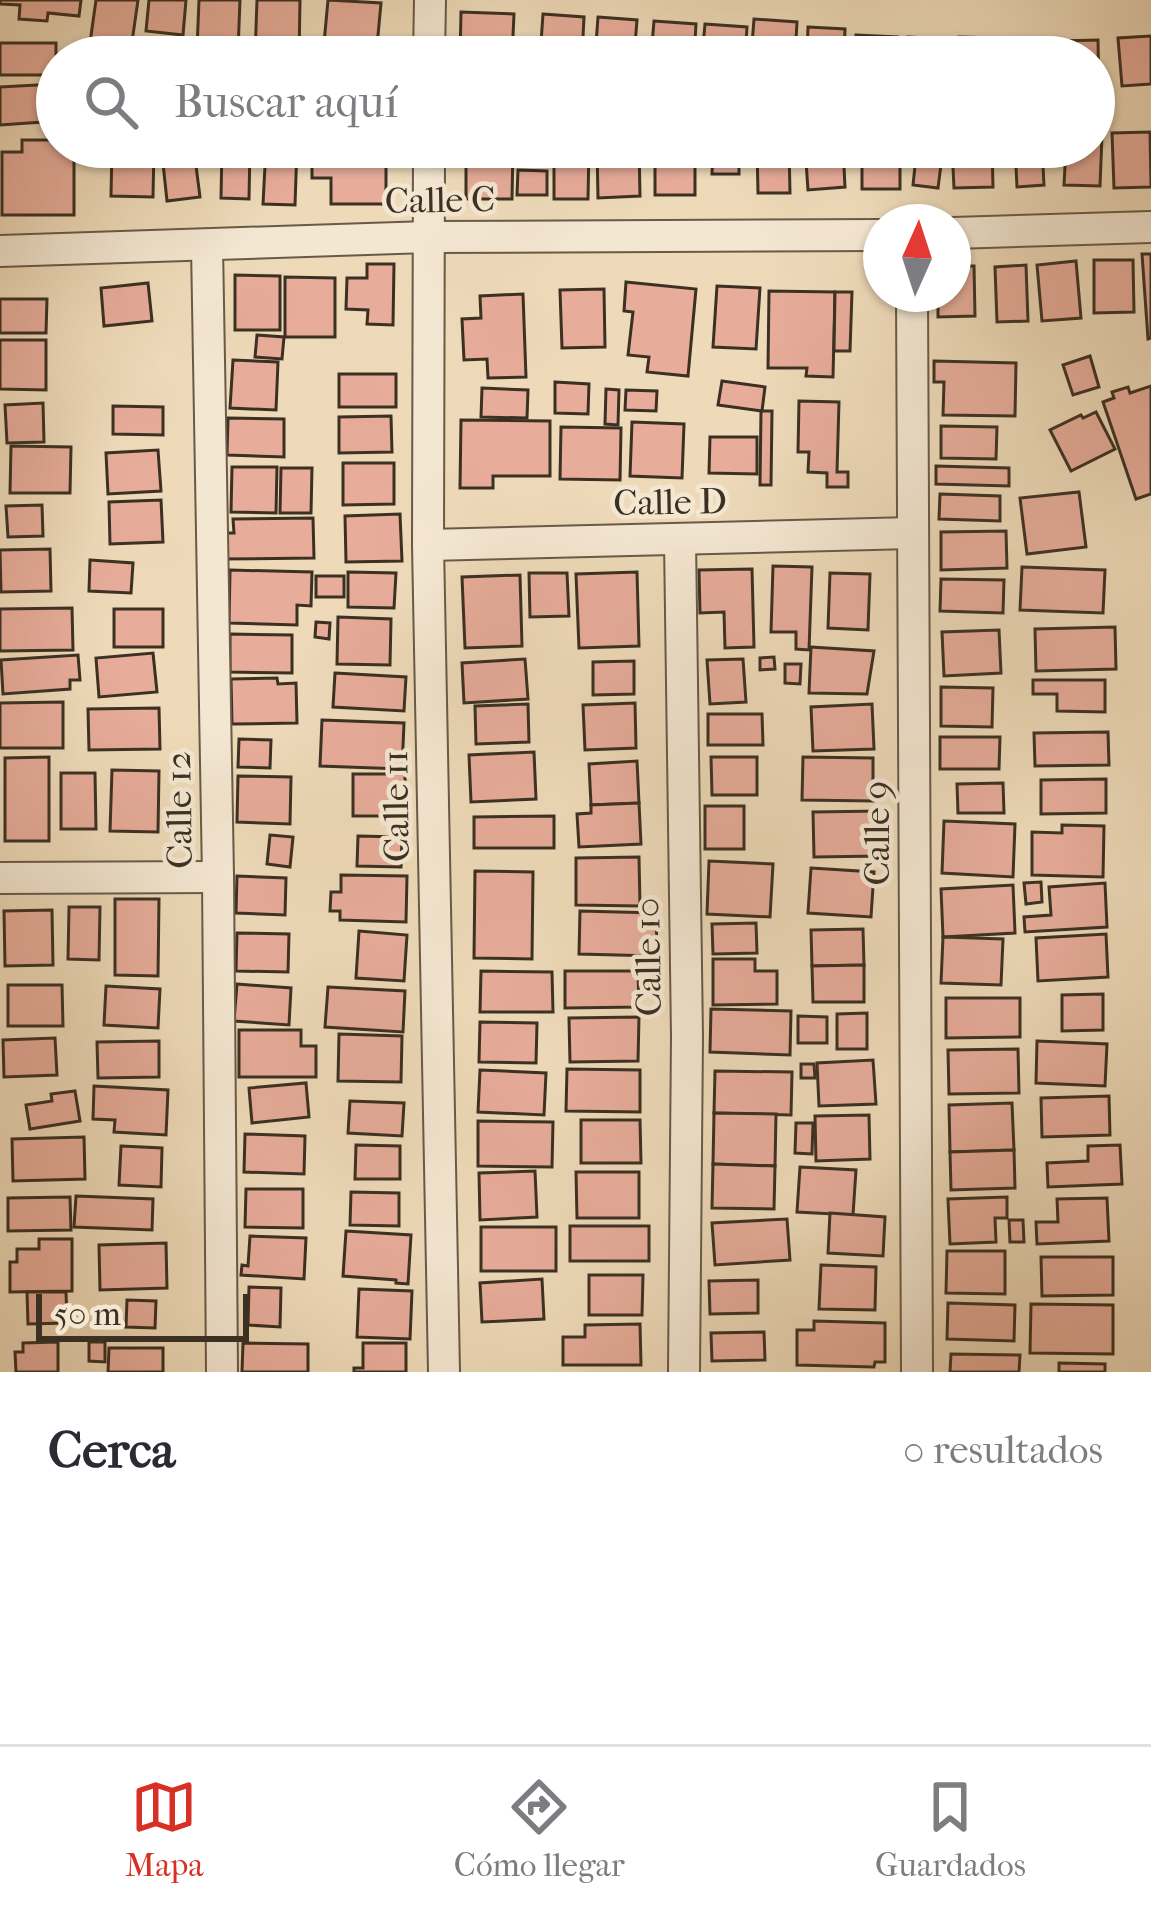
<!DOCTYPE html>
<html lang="es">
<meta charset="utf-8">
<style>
:root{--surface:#fff;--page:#f7f7f7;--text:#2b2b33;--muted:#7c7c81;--line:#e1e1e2;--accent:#d93025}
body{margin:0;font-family:"IM FELL French Canon",serif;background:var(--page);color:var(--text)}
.compass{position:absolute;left:863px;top:204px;width:108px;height:108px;border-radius:50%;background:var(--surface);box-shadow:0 3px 9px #0004;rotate:3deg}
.scale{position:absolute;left:36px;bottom:30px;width:213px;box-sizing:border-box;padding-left:12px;border:6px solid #3b3022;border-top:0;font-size:33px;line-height:42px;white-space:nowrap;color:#3b3022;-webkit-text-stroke:9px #f4e7d2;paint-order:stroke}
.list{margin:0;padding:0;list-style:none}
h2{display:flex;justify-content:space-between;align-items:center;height:156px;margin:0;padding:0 48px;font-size:51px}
h2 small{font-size:39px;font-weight:400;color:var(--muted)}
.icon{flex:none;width:66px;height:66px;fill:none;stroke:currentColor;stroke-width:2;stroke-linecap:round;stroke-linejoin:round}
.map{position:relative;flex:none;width:1151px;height:1372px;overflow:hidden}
.search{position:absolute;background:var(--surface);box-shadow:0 3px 9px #0004;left:36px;right:36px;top:36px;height:132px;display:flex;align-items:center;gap:30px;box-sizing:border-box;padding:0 42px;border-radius:66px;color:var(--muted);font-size:45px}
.sheet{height:372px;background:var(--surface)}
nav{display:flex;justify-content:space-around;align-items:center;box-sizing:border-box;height:168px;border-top:3px solid var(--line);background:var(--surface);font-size:33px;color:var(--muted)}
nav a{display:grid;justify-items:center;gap:6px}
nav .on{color:var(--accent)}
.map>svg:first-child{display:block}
.building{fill:#e7ac9a;stroke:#3b3022;stroke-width:3}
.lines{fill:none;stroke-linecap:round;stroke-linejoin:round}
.minor-casing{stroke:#685a48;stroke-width:34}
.minor{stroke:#f4e7d2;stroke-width:30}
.labels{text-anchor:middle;stroke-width:9;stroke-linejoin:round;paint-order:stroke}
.street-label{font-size:36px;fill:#3b3022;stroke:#f4e7d2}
</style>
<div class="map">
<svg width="1151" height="1372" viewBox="0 0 1151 1372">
<rect width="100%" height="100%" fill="#eedab9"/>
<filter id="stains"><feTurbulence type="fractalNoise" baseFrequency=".00167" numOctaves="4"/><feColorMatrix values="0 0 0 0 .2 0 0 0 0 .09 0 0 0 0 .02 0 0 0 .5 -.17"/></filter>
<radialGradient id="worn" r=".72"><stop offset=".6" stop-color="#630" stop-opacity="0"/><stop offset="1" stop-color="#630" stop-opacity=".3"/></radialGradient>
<g class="building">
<path d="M0,0H81L79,16L48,13L47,21L19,19L20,5L0,4Z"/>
<path d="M96,0H138L130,56L89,50Z"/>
<path d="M149,0H186L183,35L146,31Z"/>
<path d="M199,0H240L238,51L197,49Z"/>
<path d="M257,0H300L299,57H255Z"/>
<path d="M328,0L381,3L376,57L323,54Z"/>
<path d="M461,12L514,14L512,57H460Z"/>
<path d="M543,14L584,17L582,57H540Z"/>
<path d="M598,17L637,20L634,57H595Z"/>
<path d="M754,19L797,22L795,57H751Z"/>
<path d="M654,21L696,24L694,57H651Z"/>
<path d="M705,24L747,27L745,57H702Z"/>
<path d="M808,27L845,29L844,57H807Z"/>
<path d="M856,35L897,37L895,57H854Z"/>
<path d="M1151,36V84L1122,86L1118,38Z"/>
<path d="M908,37L947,39L946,57H908Z"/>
<path d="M959,37L998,38L997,57H958Z"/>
<path d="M1098,40L1099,102H1094V57H1056V41Z"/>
<path d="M1009,41L1043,42L1042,57H1009Z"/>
<rect x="0" y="43" width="56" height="32"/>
<path d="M55,84L57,121L0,125V87Z"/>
<path d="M1150,132L1151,187L1114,188L1112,133Z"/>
<path d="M1094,136H1102L1100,186L1064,185L1066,147H1094Z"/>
<path d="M22,140H57V147H74V215H2V152H22Z"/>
<path d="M112,147H154L153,197L111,196Z"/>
<path d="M222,147H250L249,199L221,198Z"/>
<path d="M266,147H297L295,205L263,204Z"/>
<path d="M312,147L386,149V204H331V178H312Z"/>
<path d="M466,147H513L512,199H466Z"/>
<path d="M554,147H589L588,199H554Z"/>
<path d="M597,147H639L640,196L598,198Z"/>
<rect x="655" y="147" width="40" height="48"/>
<path d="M713,147H739V174H712Z"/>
<path d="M757,147H789L790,193H758Z"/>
<path d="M805,147H843L845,187L808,190Z"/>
<rect x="862" y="147" width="38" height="42"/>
<path d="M917,147L943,149L938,188L913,185Z"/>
<path d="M952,147H992L993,187L954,188Z"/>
<path d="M1015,147H1042L1044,185L1017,187Z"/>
<path d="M194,150L200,197L167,201L162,154Z"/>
<path d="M518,170L547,171V195H517Z"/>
<path d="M1142,254H1151V338L1148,339Z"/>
<path d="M1094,260H1133L1134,312L1094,313Z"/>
<path d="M1076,261L1081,318L1042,321L1037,265Z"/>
<path d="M367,264H394L393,325L367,324L368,310L346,309L347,278H367Z"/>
<path d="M1026,265L1028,321L997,322L995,267Z"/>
<path d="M953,266H974L975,316L938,317V294H953Z"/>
<path d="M235,275L280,276V330H235Z"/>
<path d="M285,277L335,278V337H285Z"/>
<path d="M626,282L696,289L688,376L647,372L649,357L628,355L633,312L624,311Z"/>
<path d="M148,283L152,321L104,326L101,288Z"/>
<path d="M717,286L760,288L756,349L713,347Z"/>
<path d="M604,289L605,347L562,348L560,290Z"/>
<path d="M769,291L835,292L833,377L806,376L807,368H768Z"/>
<path d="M835,292H852L850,351H834Z"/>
<path d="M523,294L526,377L488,378L487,359L464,360L462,319L481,318L480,296Z"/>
<path d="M0,299H47L46,333H0Z"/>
<path d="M257,335L284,337L282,359L255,357Z"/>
<path d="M0,340H46V390L0,389Z"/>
<path d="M1090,356L1099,387L1073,395L1063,365Z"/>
<path d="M233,360L278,362L276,410L230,408Z"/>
<path d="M934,361L1016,363L1015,416L943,415L944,382H934Z"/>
<rect x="339" y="374" width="57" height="33"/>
<path d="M722,381L765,387L762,411L718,405Z"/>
<path d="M555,382L589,384L588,414L555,413Z"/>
<path d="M1151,386V494L1136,499L1103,402L1114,398L1112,392L1128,387L1130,393Z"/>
<path d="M482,388L528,390L527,418L481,417Z"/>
<path d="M606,389L619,390L618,425L605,424Z"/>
<path d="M626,390L657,391L656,411L625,410Z"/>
<path d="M799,401L839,402L837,472H848V487H827V473L808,472L809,452H798Z"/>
<path d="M43,403L44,442L7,443L5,405Z"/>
<path d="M113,406L163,407V435L113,434Z"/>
<path d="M761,411H772L771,485H760Z"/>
<path d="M1096,412L1115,449L1071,471L1050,430L1081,415L1083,418Z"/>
<path d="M391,416L392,452L339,453V417Z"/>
<path d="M228,418L284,419V457L227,455Z"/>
<path d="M461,420L550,421V476H493V488H460Z"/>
<path d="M632,422L684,424L682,478L630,476Z"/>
<path d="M941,426L997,427L996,459L941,458Z"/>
<path d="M561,427L621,428L620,480L560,479Z"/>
<path d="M710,437H757V474L709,473Z"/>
<path d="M11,446L71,447L70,493H10Z"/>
<path d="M158,450L161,491L108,494L106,453Z"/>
<path d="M343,463H394V504L343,505Z"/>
<path d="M936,466L1009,468V486L936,484Z"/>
<path d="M232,467H277L276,513L231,512Z"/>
<path d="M281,468H312L311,513H280Z"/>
<path d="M1079,492L1086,547L1027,554L1020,498Z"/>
<path d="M940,494L1000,496V521L939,519Z"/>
<path d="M161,500L163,542L110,544L109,502Z"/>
<path d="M42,505L43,536L8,537L6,506Z"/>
<path d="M400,514L402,561L346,562L345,516Z"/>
<path d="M313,518L314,558L222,559V533H234L233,519Z"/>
<path d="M1006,531L1007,568L941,570V532Z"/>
<path d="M50,549L51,591L1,592L0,550Z"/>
<path d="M90,560L133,563L131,593L89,591Z"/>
<path d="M773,566L812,567L809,650L796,649V632H771Z"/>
<path d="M1022,567L1105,570L1103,613L1020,610Z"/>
<path d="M752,569L754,647L725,648L724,612L700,613L699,570Z"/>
<path d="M230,570L312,572L311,606L297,605V625L229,623Z"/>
<path d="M348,572L396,573L394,608L348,607Z"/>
<path d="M637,572L639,646L579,648L576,574Z"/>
<path d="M529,573H567L569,616L530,617Z"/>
<path d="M830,573L870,574L868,630L828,628Z"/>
<path d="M520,575L522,646L465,648L462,577Z"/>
<rect x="316" y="576" width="28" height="21"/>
<path d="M941,579L1004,580L1003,613L940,611Z"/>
<path d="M72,608L73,650L0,651V609Z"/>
<rect x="114" y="609" width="49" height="38"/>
<path d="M338,617L391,619L390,665L337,664Z"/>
<path d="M316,622L330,623L329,639L315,637Z"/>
<path d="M1115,627L1116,669L1036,671L1035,629Z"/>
<path d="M999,630L1001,673L944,676L942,632Z"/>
<path d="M230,634L292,635V673L230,672Z"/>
<path d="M811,647L874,651L867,694L809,693Z"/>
<path d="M153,653L157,692L99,697L96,658Z"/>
<path d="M78,655L80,680H70V689L3,694L1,660Z"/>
<path d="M774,657L775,669L760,670V658Z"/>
<path d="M525,659L528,699L464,703L462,663Z"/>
<path d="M743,659L746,702L710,704L707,660Z"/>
<path d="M634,661V694L593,695V662Z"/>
<path d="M785,664H801L800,684L785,683Z"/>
<path d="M335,673L406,677L404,711L333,707Z"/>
<path d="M277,678L278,684L296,683L297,723L232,724L231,679Z"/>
<path d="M1033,680H1105V712L1057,711V694H1033Z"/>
<path d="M941,687L993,688L992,727L941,726Z"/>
<path d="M63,702V748H0V703Z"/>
<path d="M635,703L636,748L585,750L583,705Z"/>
<path d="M528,704L529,742L476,744L475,706Z"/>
<path d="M872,704L874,749L813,751L811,707Z"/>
<path d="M159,708L160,749L89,750L88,709Z"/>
<path d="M708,714H762L763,745H708Z"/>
<path d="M322,720L404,723L402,769L320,766Z"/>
<path d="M1108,732L1109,765L1035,766L1034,733Z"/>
<path d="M940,737H1000L999,769H940Z"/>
<path d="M239,739L271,740L270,768L238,767Z"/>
<path d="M534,752L536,799L471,802L469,755Z"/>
<path d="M49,757V841H5V758Z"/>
<path d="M711,757H757V795H712Z"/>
<path d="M803,757L873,758V801L802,800Z"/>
<path d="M637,761L639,803L591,805L589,764Z"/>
<path d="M112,770L159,771L158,832L110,831Z"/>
<path d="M61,773H95L96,829H61Z"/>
<rect x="353" y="774" width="52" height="42"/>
<path d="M238,776L291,777L290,824L237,822Z"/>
<path d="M1106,779V813L1041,814V780Z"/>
<path d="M1003,783L1004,813H958L957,784Z"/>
<path d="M639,803L641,844L579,847L577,814L591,813V805Z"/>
<rect x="705" y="806" width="39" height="43"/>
<path d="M880,811V856L814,857L813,812Z"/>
<path d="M554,816V848H474V817Z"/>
<path d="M944,821L1015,824L1013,877L942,873Z"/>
<path d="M1062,825L1104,826L1103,877L1032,875V832L1062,833Z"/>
<path d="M270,835L293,837L290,867L267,864Z"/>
<path d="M358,836L402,837L401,867L357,866Z"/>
<path d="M639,857L640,906L576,905V858Z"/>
<path d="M709,861L773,864L770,917L707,914Z"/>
<path d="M811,868L874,872L871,917L808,913Z"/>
<path d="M475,871L533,872L532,959L474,958Z"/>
<path d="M341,875L407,876L406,922L340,920V911H330L331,892H341Z"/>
<path d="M237,876L286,878L285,915L236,913Z"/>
<path d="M1041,882L1042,902L1026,904L1024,883Z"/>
<path d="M1105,883L1107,927L1025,932L1024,917L1051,915L1049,887Z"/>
<path d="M1013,885L1015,933L943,937L941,889Z"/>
<path d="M115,899H159L158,976L115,975Z"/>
<path d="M69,907H100L99,960L68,959Z"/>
<path d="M52,910L53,965L5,966L4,911Z"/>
<path d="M580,911L657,913L656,956L579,954Z"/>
<path d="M756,923L757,953L713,954L712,924Z"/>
<path d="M863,929L864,965L812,966L811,930Z"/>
<path d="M359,931L407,935L404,981L356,978Z"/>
<path d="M237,933L289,934L288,972L236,971Z"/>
<path d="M1106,934L1108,977L1038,981L1036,938Z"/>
<path d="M943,937L1003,939L1001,985L941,983Z"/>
<path d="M713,959H755V971H777V1004L713,1005Z"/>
<path d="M864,965V1002H813L812,966Z"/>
<path d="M481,971L552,972L553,1012H480Z"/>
<path d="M565,971H638L639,1007L565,1008Z"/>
<path d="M237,984L291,988L289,1025L234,1021Z"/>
<path d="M8,985H62L63,1026H8Z"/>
<path d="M106,986L160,989L158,1028L104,1025Z"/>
<path d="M328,987L405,991L403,1032L325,1027Z"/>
<path d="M1103,994V1030L1062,1031V995Z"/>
<path d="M946,998H1020V1037L946,1038Z"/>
<path d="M711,1009L791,1011L790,1055L710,1052Z"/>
<path d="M867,1013V1049H837V1014Z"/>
<path d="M798,1016L827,1017V1043H798Z"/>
<path d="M639,1017L638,1061L570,1062L569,1018Z"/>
<path d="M480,1022L537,1023L536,1063L479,1062Z"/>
<path d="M239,1030H301V1046H316V1077H239Z"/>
<path d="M339,1034L402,1036L401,1082L338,1081Z"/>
<path d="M55,1038L57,1075L4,1077L3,1040Z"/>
<path d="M159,1041V1077L98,1078L97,1042Z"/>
<path d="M1037,1041L1107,1044L1105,1086L1036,1083Z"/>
<path d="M1018,1049L1019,1093L949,1094L948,1050Z"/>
<path d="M873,1060L876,1104L819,1106L817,1063Z"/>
<path d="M801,1064H814L815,1078H801Z"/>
<path d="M567,1069L640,1070V1112L566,1111Z"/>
<path d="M480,1070L546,1073L544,1115L478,1112Z"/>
<path d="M715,1071L792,1072L791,1115L714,1113Z"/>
<path d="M306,1083L309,1117L252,1123L249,1088Z"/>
<path d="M94,1086L168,1090L166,1135L114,1132L115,1120L93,1119Z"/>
<path d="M75,1091L80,1121L30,1129L26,1105L52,1101L51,1094Z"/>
<path d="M1109,1096L1110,1135L1042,1137L1041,1098Z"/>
<path d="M350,1101L404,1103L402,1136L348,1133Z"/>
<path d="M1012,1103L1014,1150L950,1152L949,1105Z"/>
<path d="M714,1113L776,1114L775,1166L713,1164Z"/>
<path d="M869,1115L870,1159L816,1161L815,1116Z"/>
<path d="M581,1120H640L641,1163H581Z"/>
<path d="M478,1121L553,1122L552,1167L478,1166Z"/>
<path d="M796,1123H813L812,1154L795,1153Z"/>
<path d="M245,1134L305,1136L304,1174L244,1172Z"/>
<path d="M84,1137L85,1179L13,1181L12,1139Z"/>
<path d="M356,1145L400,1146V1179H355Z"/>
<path d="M1120,1145L1122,1184L1048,1187L1047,1163L1088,1161V1146Z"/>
<path d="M121,1146L162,1148L161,1187L119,1185Z"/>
<path d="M1014,1150L1015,1188L951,1190L950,1152Z"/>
<path d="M713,1164L775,1166L774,1209L712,1208Z"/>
<path d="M800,1167L856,1170L853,1215L797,1212Z"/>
<path d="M535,1171L537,1217L480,1220L479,1173Z"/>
<path d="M576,1172H639V1218H577Z"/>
<path d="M246,1189H303V1228L245,1227Z"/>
<path d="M351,1192L399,1193V1226L350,1225Z"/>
<path d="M76,1196L153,1199L152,1230L74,1227Z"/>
<path d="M70,1197L71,1230L8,1231V1198Z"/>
<path d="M1007,1197V1218H995L996,1242L950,1244L948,1199Z"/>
<path d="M1107,1198L1109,1241L1037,1244L1036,1222H1058L1057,1199Z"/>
<path d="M830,1213L885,1217L883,1256L828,1253Z"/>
<path d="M787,1219L790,1260L715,1265L712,1223Z"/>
<path d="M1009,1220H1023L1024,1242H1010Z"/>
<rect x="570" y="1226" width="79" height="35"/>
<rect x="481" y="1227" width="75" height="44"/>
<path d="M346,1231L411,1235L408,1284L396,1283V1280L343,1276Z"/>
<path d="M250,1236L306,1238L304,1279L241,1275L242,1265L248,1266Z"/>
<path d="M39,1239H72V1291L10,1292V1262H17V1249H39Z"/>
<path d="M166,1243L167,1288L100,1290L99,1245Z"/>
<path d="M947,1251H1005V1294L946,1293Z"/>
<path d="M1041,1257H1113V1295L1042,1296Z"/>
<path d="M821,1265L876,1267L875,1310L819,1309Z"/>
<path d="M589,1275H643L642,1315H589Z"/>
<path d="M542,1279L544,1319L482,1322L480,1283Z"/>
<path d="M758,1280V1313L710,1314L709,1281Z"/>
<path d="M249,1287L281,1288L280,1327L248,1325Z"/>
<path d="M359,1289L412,1291L410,1339L357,1337Z"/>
<path d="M27,1292H66L67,1323L28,1324Z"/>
<path d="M127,1300L156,1301L155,1328L126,1327Z"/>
<path d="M948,1303L1015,1305L1014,1341L947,1339Z"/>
<path d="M1031,1304L1113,1305V1354L1030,1353Z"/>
<path d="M814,1321L885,1323V1362H875L874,1367L797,1365V1330H814Z"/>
<path d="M640,1324L641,1365H563V1337H585V1325Z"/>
<path d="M764,1332L765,1360L712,1361L711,1333Z"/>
<path d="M58,1342V1372H16L15,1352H23V1343Z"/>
<path d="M89,1342H105V1362L89,1361Z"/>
<path d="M243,1343L308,1344V1372H242Z"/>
<path d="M363,1343H406V1372H354V1368H363Z"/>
<path d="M109,1348H163V1372H108Z"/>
<path d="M951,1354L1020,1355L1019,1372H950Z"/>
<path d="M1059,1363L1105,1364V1372H1059Z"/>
</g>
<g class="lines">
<g class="minor-casing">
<g id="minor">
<path d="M429,57L430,0"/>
<path d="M429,147L428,545L444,1372"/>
<path d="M953,233L1151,227"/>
<path d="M207,246L218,877L222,1372"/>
<path d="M0,251L428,237L881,235"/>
<path d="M912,294L917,1372"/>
<path d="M680,541L687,1037L684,1372"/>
<path d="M428,545L913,533"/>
<path d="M0,878L218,877"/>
</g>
</g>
<use href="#minor" class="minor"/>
</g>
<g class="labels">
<g class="street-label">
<text transform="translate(440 199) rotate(-1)" y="13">Calle C</text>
<text transform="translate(670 501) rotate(-1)" y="13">Calle D</text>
<text transform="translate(395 806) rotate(-91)" y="13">Calle 11</text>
<text transform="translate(178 810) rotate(-91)" y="13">Calle 12</text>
<text transform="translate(876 833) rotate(-90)" y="13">Calle 9</text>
<text transform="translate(647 957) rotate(-91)" y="13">Calle 10</text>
</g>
</g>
<rect width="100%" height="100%" filter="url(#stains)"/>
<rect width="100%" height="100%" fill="url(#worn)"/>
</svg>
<svg class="compass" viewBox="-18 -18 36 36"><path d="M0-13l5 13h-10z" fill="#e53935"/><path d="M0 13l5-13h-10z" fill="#7c7c81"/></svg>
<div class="scale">50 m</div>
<div class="search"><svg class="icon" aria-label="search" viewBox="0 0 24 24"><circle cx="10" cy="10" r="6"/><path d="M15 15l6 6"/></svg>Buscar aquí</div>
</div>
<section class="sheet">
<h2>Cerca<small>0 resultados</small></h2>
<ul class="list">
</ul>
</section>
<nav>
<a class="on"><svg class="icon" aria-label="map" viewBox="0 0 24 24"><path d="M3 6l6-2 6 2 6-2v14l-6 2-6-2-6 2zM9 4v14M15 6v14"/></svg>Mapa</a>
<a><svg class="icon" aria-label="directions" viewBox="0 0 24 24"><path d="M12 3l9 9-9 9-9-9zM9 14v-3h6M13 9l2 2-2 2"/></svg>Cómo llegar</a>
<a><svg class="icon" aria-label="saved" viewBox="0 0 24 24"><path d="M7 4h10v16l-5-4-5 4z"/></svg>Guardados</a>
</nav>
